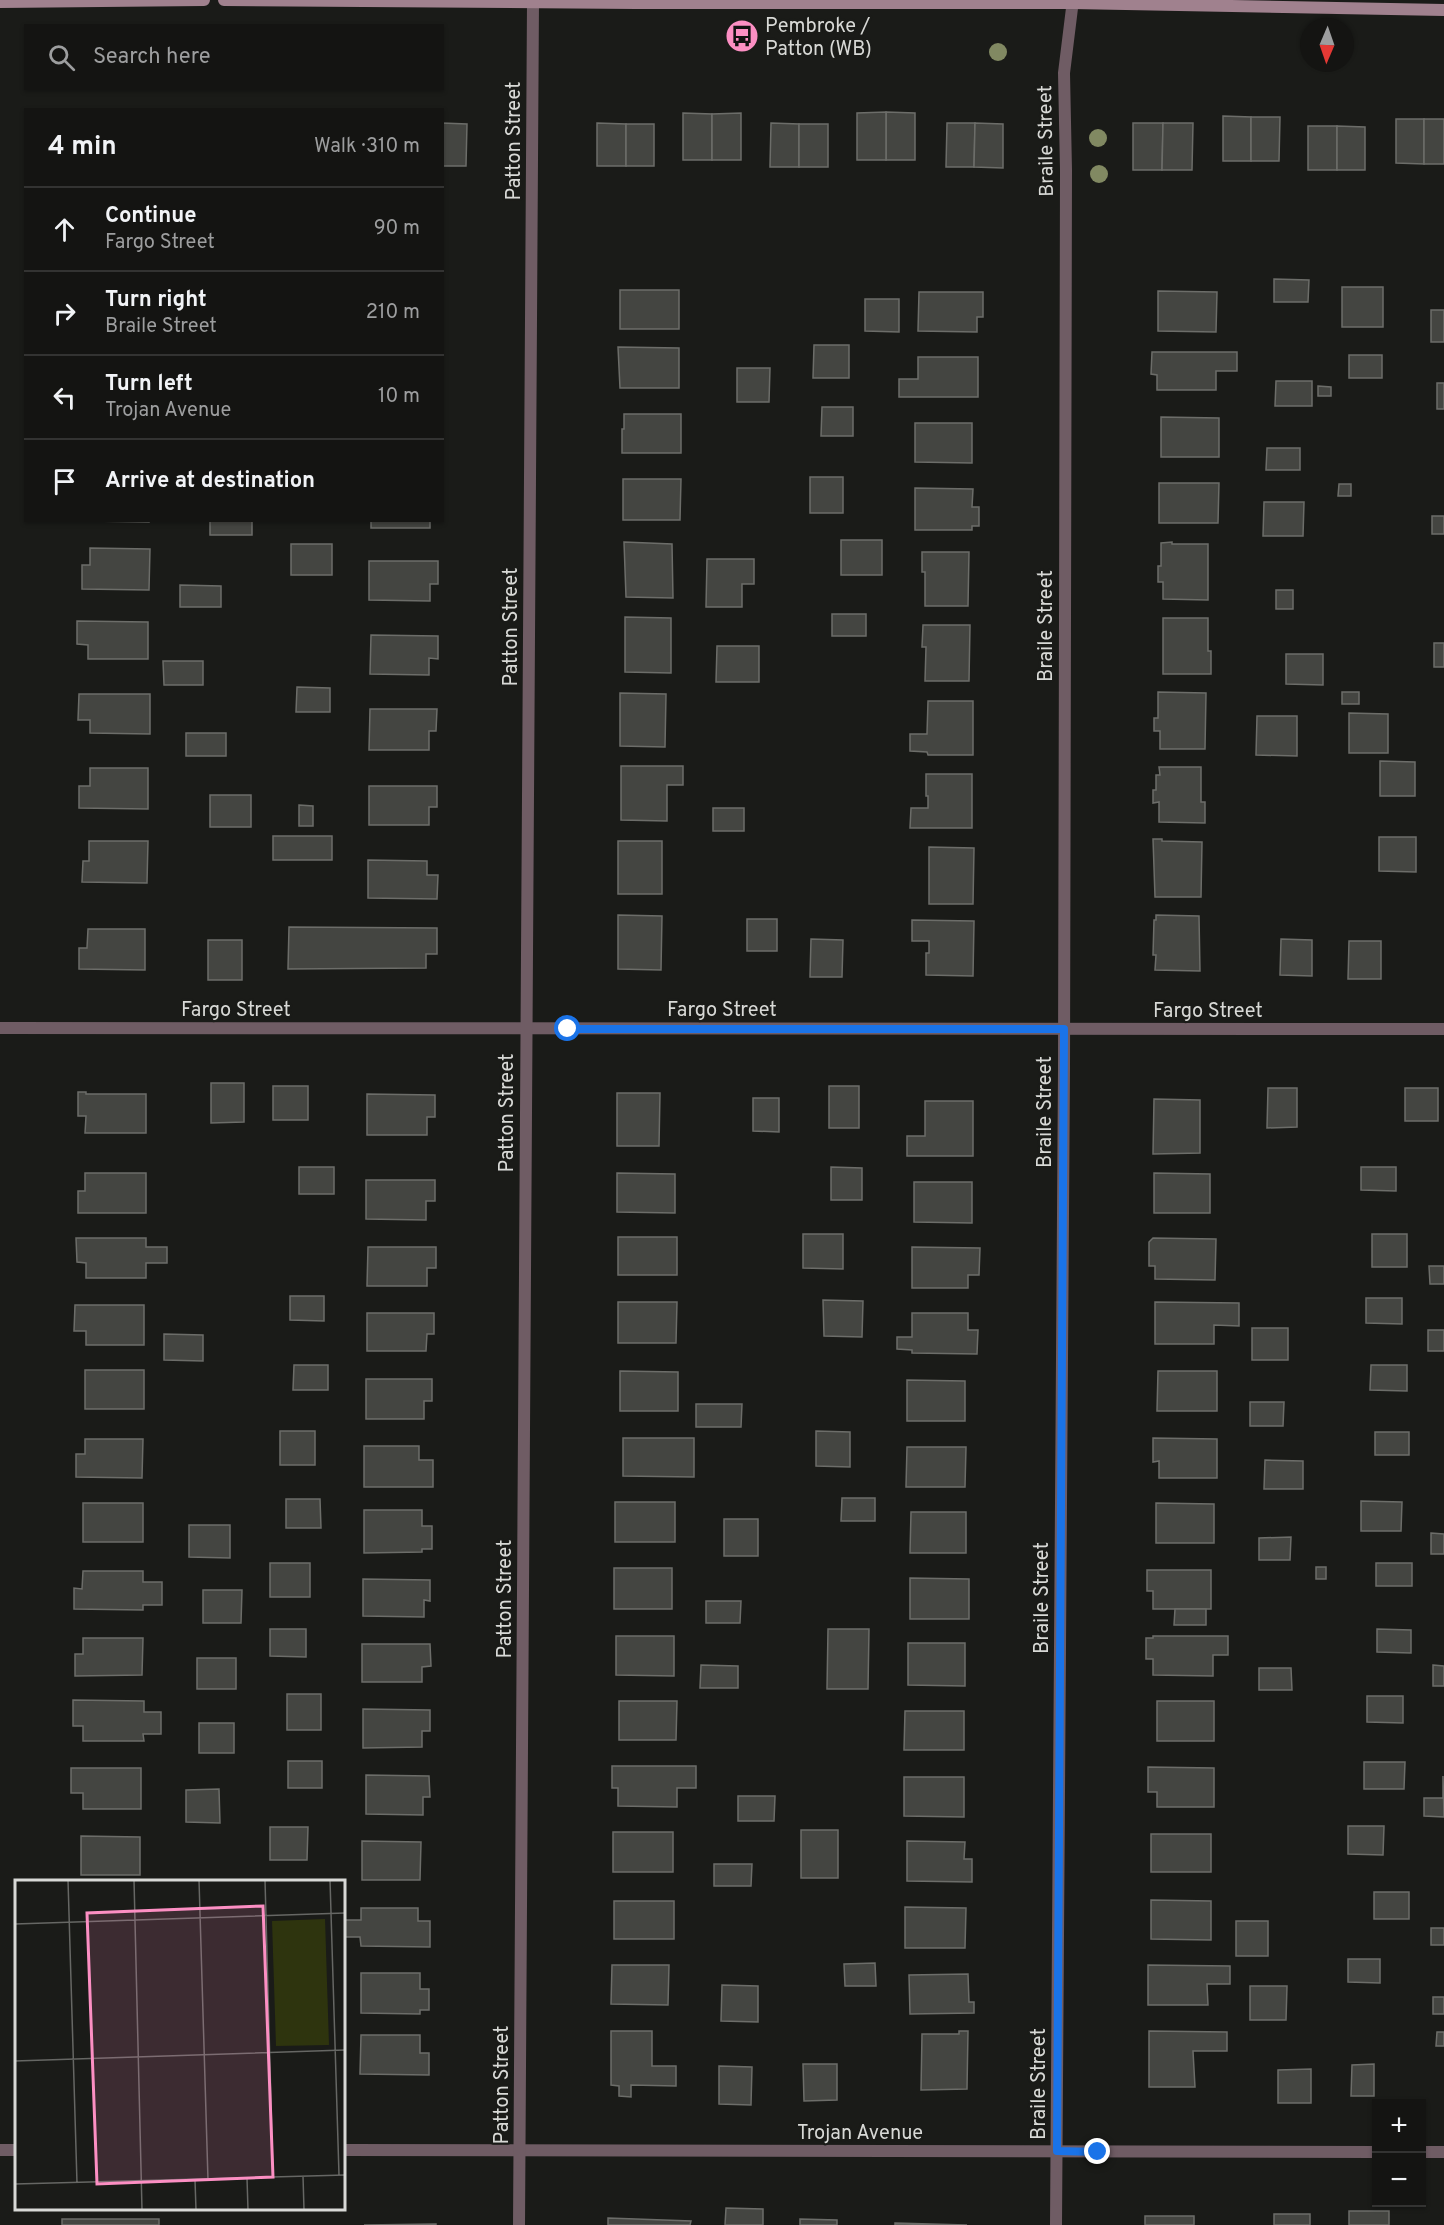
<!DOCTYPE html>
<meta charset="utf-8">
<style>
:root{--surface:#141412;--page:#212120;--text:#f1f3f6;--muted:#9d9e9f;--line:#333332}
body{margin:0;font-family:Overpass,sans-serif;background:var(--page);color:var(--text)}
.controls{position:absolute;right:18px;bottom:18px;display:grid;overflow:hidden;border-radius:0px;box-shadow:0 2px 4px #0004}
.controls button{width:54px;height:54px;display:grid;place-items:center;padding:0;border:0;border-bottom:2px solid var(--line);background:var(--surface);color:var(--text);font:30px sans-serif}
.compass{position:absolute;left:1300px;top:18px;width:54px;height:54px;border-radius:50%;background:var(--surface);box-shadow:0 2px 4px #0004;rotate:182deg}
.stop{position:absolute;width:18px;height:18px;margin:-14px;border:4px solid #1a73e8;border-radius:50%;background:#fff}
.stop.end{background:#1a73e8;border-color:#fff;box-shadow:0 2px 6px #0008}
.list{margin:0;padding:0;list-style:none}
h2{display:flex;justify-content:space-between;align-items:center;height:78px;margin:0;padding:0 24px;font-size:26px}
h2 small{font-size:20px;font-weight:400;color:var(--muted)}
.list li{display:grid;grid-template-columns:39px 1fr auto;gap:18px;align-items:center;box-sizing:border-box;height:84px;padding:0 24px;border-top:2px solid var(--line)}
.list b{display:block;font-size:22px;white-space:nowrap}
.list p{margin:0;font-size:20px;white-space:nowrap;color:var(--muted)}
.list em{font-size:20px;font-style:normal;color:var(--muted)}
.icon{flex:none;width:33px;height:33px;fill:none;stroke:currentColor;stroke-width:2;stroke-linecap:round;stroke-linejoin:round}
.map{position:relative;flex:none;width:1444px;height:2225px;overflow:hidden}
.search{position:absolute;background:var(--surface);box-shadow:0 2px 4px #0004;left:24px;top:24px;width:420px;height:66px;display:flex;align-items:center;gap:15px;box-sizing:border-box;padding:0 21px;border-radius:0px;color:var(--muted);font-size:22px}
.panel{position:absolute;background:var(--surface);box-shadow:0 2px 4px #0004;left:24px;top:108px;width:420px;height:414px;border-radius:0px}
.map>svg:first-child{display:block}
.building{fill:#444541;stroke:#6c6d69;stroke-width:1.5}
.lines{fill:none;stroke-linecap:round;stroke-linejoin:round}
.street{stroke:#6f5c64;stroke-width:12}
.secondary{stroke:#a0818e;stroke-width:12}
.tree{fill:#818962}
.route{stroke:#1a73e8;stroke-width:8}
.labels{text-anchor:middle;stroke-width:4.5;stroke-linejoin:round;paint-order:stroke}
.poi-label{font-size:20px;fill:#d8d9d6;stroke:#1a1b18;text-anchor:start}
.street-label{font-size:20px;fill:#d8d9d6;stroke:#1a1b18}
.inset-road{fill:none;stroke:#666764;stroke-width:1.5}
.view{fill:#fc8fc3;fill-opacity:0.15;stroke:#fc8fc3;stroke-width:3}
.inset-edge{fill:none;stroke:#d8d9d6;stroke-width:3}
</style>
<div class="map">
<svg width="1444" height="2225" viewBox="0 0 1444 2225">
<rect width="100%" height="100%" fill="#1a1b18"/>
<g class="building">
<path d="M886,112L915,113V160H886Z"/>
<path d="M886,112V160H857V113Z"/>
<path d="M683,113L712,114V160H683Z"/>
<path d="M741,113V160H712V114Z"/>
<path d="M1223,116L1251,117V161H1223Z"/>
<path d="M1251,117H1280L1279,161H1251Z"/>
<path d="M1396,119H1424V164L1396,163Z"/>
<rect x="1424" y="119" width="20" height="45"/>
<path d="M442,123L467,124L466,166H442Z"/>
<path d="M597,123L626,124V166H597Z"/>
<path d="M771,123L799,124V167H770Z"/>
<path d="M947,123H975L974,167H946Z"/>
<path d="M975,123L1003,124V168L974,167Z"/>
<path d="M1133,123H1163L1162,170H1133Z"/>
<path d="M1163,123H1193L1192,170H1162Z"/>
<rect x="626" y="124" width="28" height="42"/>
<rect x="799" y="124" width="29" height="43"/>
<rect x="1308" y="126" width="29" height="44"/>
<path d="M1337,126L1365,127V170H1337Z"/>
<path d="M1274,279L1309,280L1308,302H1274Z"/>
<rect x="1342" y="287" width="41" height="40"/>
<rect x="620" y="290" width="59" height="39"/>
<path d="M1158,291L1217,292L1216,332L1158,331Z"/>
<path d="M919,292H983V317H977V332L918,331Z"/>
<path d="M865,299H899V332L865,331Z"/>
<rect x="1431" y="310" width="13" height="32"/>
<path d="M814,345H849V378H813Z"/>
<path d="M618,347L679,348V388H620Z"/>
<path d="M1152,352H1237V371H1216V390H1157V375L1151,374Z"/>
<rect x="1349" y="355" width="33" height="23"/>
<path d="M918,357H978V397H899V379H918Z"/>
<path d="M737,368H770L769,402H737Z"/>
<path d="M1276,381H1312V406H1275Z"/>
<rect x="1437" y="383" width="7" height="26"/>
<path d="M1318,386L1331,387V396H1318Z"/>
<path d="M822,407H853V436H821Z"/>
<path d="M624,414H681V453H622V429H624Z"/>
<path d="M1161,417L1219,418V457H1161Z"/>
<path d="M915,423H972V463L915,462Z"/>
<path d="M1267,448H1300V470H1266Z"/>
<rect x="810" y="477" width="33" height="36"/>
<path d="M623,479H681L680,520H623Z"/>
<path d="M1159,483H1219L1218,523H1159Z"/>
<path d="M1339,484H1351V496H1338Z"/>
<path d="M915,488L973,489L972,507H979V526H972V530H915Z"/>
<path d="M1264,502H1304L1303,536H1263Z"/>
<rect x="1432" y="516" width="12" height="18"/>
<path d="M89,520H149V522L89,521Z"/>
<rect x="210" y="520" width="42" height="15"/>
<rect x="371" y="520" width="59" height="8"/>
<rect x="841" y="540" width="41" height="35"/>
<path d="M624,542L672,544L673,598L626,597Z"/>
<path d="M1172,542V544H1208V600L1163,599V582H1158V566H1161V543Z"/>
<rect x="291" y="544" width="41" height="31"/>
<path d="M90,548L150,549L149,590L82,589V565H90Z"/>
<path d="M922,552H969L968,606H925V572H922Z"/>
<path d="M707,559H754V584H742V607H706Z"/>
<path d="M369,561H438V584H430V601L369,600Z"/>
<path d="M180,585L221,586V607H180Z"/>
<rect x="1276" y="590" width="17" height="19"/>
<rect x="832" y="614" width="34" height="22"/>
<path d="M625,617L671,618V673L625,672Z"/>
<path d="M1163,618H1208V651H1211V674H1163Z"/>
<path d="M77,621L148,622V659H88V645L77,644Z"/>
<path d="M923,625H970L969,681H925L926,647H922Z"/>
<path d="M371,635L438,636V659L429,658V675L370,674Z"/>
<rect x="1434" y="643" width="10" height="24"/>
<path d="M717,646H759V682H716Z"/>
<path d="M1286,654H1323V685L1286,684Z"/>
<path d="M163,661H203V685H164Z"/>
<path d="M297,687L330,688V712H296Z"/>
<path d="M1158,692L1206,693L1205,749H1160V731H1154V718H1158Z"/>
<rect x="1342" y="692" width="17" height="12"/>
<path d="M620,693L666,694L665,747L620,746Z"/>
<path d="M79,694H150V734L90,733V720H78Z"/>
<path d="M928,701H973V755H928L927,752L910,751V734H927Z"/>
<path d="M370,709H437L436,731H429V750H369Z"/>
<path d="M1349,713L1388,714V753H1349Z"/>
<path d="M1257,716H1297V756L1256,755Z"/>
<rect x="186" y="733" width="40" height="23"/>
<path d="M1380,761L1415,762V796H1380Z"/>
<path d="M621,766H683V785H667V821L621,820Z"/>
<path d="M1159,767H1201V802H1205V823L1159,822V802L1153,803V790H1156V775H1160Z"/>
<path d="M90,768H148V809L79,808V786H90Z"/>
<path d="M926,774H972V828H910L911,808H928V796H926Z"/>
<path d="M369,786H437V807H429V825H369Z"/>
<rect x="210" y="795" width="41" height="32"/>
<path d="M299,805L313,806V826H299Z"/>
<rect x="713" y="808" width="31" height="23"/>
<rect x="273" y="836" width="59" height="24"/>
<path d="M1379,837H1416V872L1379,871Z"/>
<path d="M1153,839H1162V841L1202,842L1201,897H1155Z"/>
<path d="M89,841H148L147,883L82,882L83,861H89Z"/>
<rect x="618" y="841" width="44" height="53"/>
<path d="M929,847L974,848L973,904H929Z"/>
<path d="M368,860L427,861V875H438L437,899L368,898Z"/>
<path d="M618,915L662,916L661,970L618,969Z"/>
<path d="M1156,915L1199,916L1200,971L1155,970L1156,955H1153L1154,920H1156Z"/>
<rect x="747" y="919" width="30" height="32"/>
<path d="M912,920L974,921L973,976L926,975V953H929V941H912Z"/>
<path d="M289,927L437,928V954H426V968L288,969Z"/>
<path d="M88,929H145V970L79,969V948H87Z"/>
<path d="M811,939L843,940L842,977H810Z"/>
<path d="M1281,939L1312,940V976L1280,975Z"/>
<rect x="208" y="940" width="34" height="40"/>
<path d="M1349,941H1381V979H1348Z"/>
<path d="M211,1083H244V1122L211,1123Z"/>
<rect x="273" y="1086" width="35" height="34"/>
<rect x="829" y="1086" width="30" height="42"/>
<path d="M1268,1088H1297V1127L1267,1128Z"/>
<rect x="1405" y="1088" width="33" height="33"/>
<path d="M78,1092H86V1094H146V1133H85L86,1116H78Z"/>
<path d="M617,1093H660L659,1146H617Z"/>
<path d="M367,1094L435,1095V1117H427V1135H367Z"/>
<path d="M753,1098H779V1132L753,1131Z"/>
<path d="M1154,1099L1200,1100V1153L1153,1154Z"/>
<path d="M925,1101H973V1156H907V1136H925Z"/>
<rect x="299" y="1167" width="35" height="27"/>
<path d="M831,1167L862,1168V1200H831Z"/>
<path d="M1361,1167H1396V1191L1361,1190Z"/>
<path d="M85,1173H146V1213H78V1191H85Z"/>
<path d="M617,1173L675,1174V1213L617,1212Z"/>
<path d="M1154,1173L1210,1174V1213H1154Z"/>
<path d="M366,1180H435V1201H426V1220L366,1219Z"/>
<path d="M914,1182H972V1223L914,1222Z"/>
<path d="M803,1234H843V1269L803,1268Z"/>
<rect x="1372" y="1234" width="35" height="33"/>
<rect x="618" y="1237" width="59" height="38"/>
<path d="M76,1238H146V1247H167V1263H146V1278H86V1263L77,1262Z"/>
<path d="M1153,1238L1216,1239L1215,1280L1155,1279V1266H1149V1242Z"/>
<path d="M368,1247H436V1268H427V1286H367Z"/>
<path d="M912,1247L980,1248L979,1275H968V1288H912Z"/>
<path d="M1429,1266H1444V1284H1430Z"/>
<path d="M290,1296H324V1321L290,1320Z"/>
<path d="M1366,1298H1402V1324L1366,1323Z"/>
<path d="M823,1300L863,1301L862,1337L824,1336Z"/>
<path d="M618,1302H677L676,1343H618Z"/>
<path d="M1155,1302L1239,1303V1326L1214,1325V1344H1155Z"/>
<path d="M75,1305H144V1345H86V1331H74Z"/>
<path d="M367,1313H434V1334H427L426,1351H367Z"/>
<path d="M912,1313H968V1330H978L977,1354L912,1353V1350L897,1349V1337H912Z"/>
<rect x="1252" y="1328" width="36" height="32"/>
<rect x="1428" y="1330" width="16" height="21"/>
<path d="M164,1334L203,1335V1361L164,1360Z"/>
<path d="M294,1365H328V1390H293Z"/>
<path d="M1371,1365H1407V1391L1370,1390Z"/>
<rect x="85" y="1370" width="59" height="39"/>
<path d="M620,1371L678,1372V1411H620Z"/>
<path d="M1158,1371H1217V1411H1157Z"/>
<path d="M366,1379H432V1401H424V1419H366Z"/>
<path d="M907,1380L965,1381V1421H907Z"/>
<path d="M1250,1402H1284L1283,1426H1250Z"/>
<path d="M696,1404H742L741,1427H696Z"/>
<rect x="280" y="1431" width="35" height="34"/>
<path d="M816,1431L850,1432V1467L816,1466Z"/>
<rect x="1375" y="1432" width="34" height="23"/>
<path d="M623,1438H694V1477L623,1476Z"/>
<path d="M1153,1438L1217,1439V1478H1159V1461L1153,1462Z"/>
<path d="M85,1439H143L142,1478L76,1477V1454H85Z"/>
<path d="M364,1446H419V1460H433V1487H364Z"/>
<path d="M907,1447H966L965,1487H906Z"/>
<path d="M1265,1460L1303,1461V1489H1264Z"/>
<path d="M842,1498H875V1521H841Z"/>
<path d="M286,1499H320L321,1528H286Z"/>
<path d="M1361,1501L1402,1502L1401,1531H1361Z"/>
<rect x="615" y="1502" width="60" height="40"/>
<rect x="83" y="1503" width="60" height="39"/>
<path d="M1156,1503L1214,1504V1543H1156Z"/>
<path d="M364,1510H422V1526H432V1549H422V1552L364,1553Z"/>
<path d="M911,1512H966V1553H910Z"/>
<rect x="724" y="1519" width="34" height="37"/>
<path d="M189,1525H230V1558L189,1557Z"/>
<path d="M1431,1533L1444,1534V1554H1431Z"/>
<path d="M1291,1537L1290,1560H1259V1538Z"/>
<rect x="270" y="1563" width="40" height="34"/>
<rect x="1376" y="1563" width="36" height="23"/>
<rect x="1316" y="1567" width="10" height="12"/>
<rect x="614" y="1568" width="58" height="41"/>
<path d="M1147,1570H1211V1609H1153V1591H1147Z"/>
<path d="M83,1571H143V1582H162V1605H143V1610L74,1609V1588L82,1589Z"/>
<path d="M910,1578L969,1579V1619H910Z"/>
<path d="M363,1579L430,1580V1601L424,1600V1617L363,1616Z"/>
<path d="M203,1590H242L241,1623H203Z"/>
<path d="M706,1601H741L740,1623H706Z"/>
<path d="M1175,1609H1206V1625H1174Z"/>
<path d="M270,1629H306V1657L270,1656Z"/>
<path d="M828,1629H869L868,1689H827Z"/>
<path d="M1377,1629L1411,1630V1653L1377,1652Z"/>
<path d="M616,1636H674V1676L616,1675Z"/>
<path d="M1153,1636H1228V1655H1213V1676L1153,1675V1659H1146V1638H1153Z"/>
<path d="M83,1638H143L142,1675L75,1676V1654H83Z"/>
<path d="M908,1643H965V1686L908,1685Z"/>
<path d="M362,1644H430L431,1666L422,1667V1682H362Z"/>
<rect x="197" y="1658" width="39" height="31"/>
<path d="M701,1665L738,1666V1688H700Z"/>
<path d="M1433,1665L1444,1666V1686H1433Z"/>
<path d="M1259,1668H1291L1292,1690H1259Z"/>
<rect x="287" y="1694" width="34" height="36"/>
<path d="M1367,1696H1403V1723L1367,1722Z"/>
<path d="M73,1700L144,1701V1712H161V1734H143L144,1741H83V1726H73Z"/>
<path d="M619,1701H677L676,1740H619Z"/>
<rect x="1157" y="1701" width="57" height="40"/>
<path d="M363,1709L430,1710V1731H422V1747L363,1748Z"/>
<path d="M905,1711H964V1750H904Z"/>
<rect x="199" y="1723" width="35" height="30"/>
<rect x="288" y="1761" width="34" height="27"/>
<path d="M1364,1762H1405L1404,1789H1364Z"/>
<path d="M612,1766H696V1788H677V1807L618,1806V1788H612Z"/>
<path d="M1148,1767L1214,1768V1807H1157V1792H1148Z"/>
<path d="M71,1768H141V1809H83V1793H71Z"/>
<path d="M366,1775L429,1776L430,1797H423V1815L366,1814Z"/>
<path d="M1443,1776L1444,1817L1424,1816V1798H1443Z"/>
<path d="M904,1777H964V1817L904,1816Z"/>
<path d="M219,1789L220,1823L186,1822V1790Z"/>
<path d="M738,1796H775L774,1821H738Z"/>
<path d="M1348,1826H1384L1383,1855L1348,1854Z"/>
<path d="M270,1827H308L307,1860H270Z"/>
<rect x="801" y="1830" width="37" height="48"/>
<rect x="613" y="1832" width="60" height="40"/>
<rect x="1151" y="1834" width="60" height="38"/>
<path d="M81,1836L140,1837V1875H81Z"/>
<path d="M362,1841L421,1842L420,1880H362Z"/>
<path d="M907,1841L965,1842L964,1859H972V1882L907,1881Z"/>
<path d="M714,1864H752L751,1886H714Z"/>
<rect x="1374" y="1892" width="35" height="27"/>
<path d="M1151,1900L1211,1901V1940L1151,1939Z"/>
<rect x="614" y="1901" width="60" height="38"/>
<path d="M905,1907L966,1908L965,1948H905Z"/>
<path d="M361,1908H418V1921H430V1947L361,1946L360,1937H344V1920H361Z"/>
<rect x="1236" y="1921" width="32" height="35"/>
<rect x="1431" y="1928" width="13" height="17"/>
<path d="M1348,1959H1380V1983L1348,1982Z"/>
<path d="M875,1963L876,1986H845L844,1964Z"/>
<path d="M612,1965H669L668,2005L611,2004Z"/>
<path d="M1148,1965L1230,1966V1984H1207L1208,2005H1148Z"/>
<path d="M361,1973H420V1989H429V2010H420V2014L361,2013Z"/>
<path d="M968,1974L969,2002H974V2013L910,2014L909,1975Z"/>
<path d="M722,1985L758,1986V2022L721,2021Z"/>
<path d="M1250,1986H1287L1286,2020H1250Z"/>
<rect x="1433" y="1997" width="11" height="17"/>
<path d="M611,2031H652V2066H676V2086L631,2085V2097L619,2096V2086L611,2085Z"/>
<path d="M959,2031H968L967,2089L921,2090L922,2034H959Z"/>
<path d="M1149,2031L1227,2032V2051H1193L1195,2087H1149Z"/>
<path d="M1437,2032H1444V2046H1436Z"/>
<path d="M361,2035H420V2053H429V2075L360,2074Z"/>
<path d="M803,2064H837V2100L804,2101Z"/>
<path d="M1374,2064V2096H1351L1352,2065Z"/>
<path d="M719,2066L752,2067L751,2105L719,2104Z"/>
<path d="M1311,2069V2103H1278V2070Z"/>
<path d="M726,2208L763,2209V2225H725Z"/>
<rect x="1349" y="2211" width="40" height="14"/>
<rect x="1274" y="2214" width="36" height="11"/>
<rect x="1145" y="2216" width="49" height="9"/>
<path d="M608,2218L691,2221L690,2225H608Z"/>
<rect x="62" y="2219" width="97" height="6"/>
<path d="M800,2219L837,2220V2225H800Z"/>
<path d="M895,2223L967,2225H895Z"/>
<path d="M436,2224V2225H364Z"/>
</g>
<g class="lines">
<g class="street">
<path d="M0,1028L1444,1029"/>
<path d="M0,2150H16"/>
<path d="M344,2150L1376,2152"/>
<path d="M1422,2152H1444"/>
<path d="M519,2225L533,2"/>
<path d="M1056,2225L1064,1070L1066,170L1064,73L1073,0"/>
</g>
<g class="secondary">
<path d="M224,0L636,3H1072L1444,10"/>
<path d="M0,2L204,0"/>
</g>
</g>
<g class="tree">
<circle cx="998" cy="52" r="9"/>
<circle cx="1098" cy="138" r="9"/>
<circle cx="1099" cy="174" r="9"/>
</g>
<g class="lines">
<path class="route" d="M568,1029H1064L1057,2151L1098,2152"/>
</g>
<defs>
<g id="bus-disc" transform="scale(1.725)"><circle r="9.5" fill="#fc8fc3" stroke="#1a1b18"/><path d="M-5-6H5V4H4V6H2V4H-2V6H-4V4H-5ZM-3.5-4V0h7V-4ZM-3.5 1.2v1.5H-2V1.2ZM2 1.2v1.5H3.5V1.2Z" fill="#111"/></g>
</defs>
<g fill-rule="evenodd">
<use href="#bus-disc" x="742" y="36"/>
</g>
<g class="labels">
<g class="poi-label">
<text x="765" y="32">Pembroke /<tspan x="765" dy="23">Patton (WB)</tspan></text>
</g>
<g class="street-label">
<text transform="translate(513 141) rotate(-90)" y="7">Patton Street</text>
<text transform="translate(1045 141) rotate(-91)" y="7">Braile Street</text>
<text transform="translate(1045 626) rotate(-90)" y="7">Braile Street</text>
<text transform="translate(510 627) rotate(-90)" y="7">Patton Street</text>
<text x="236" y="1016">Fargo Street</text>
<text x="722" y="1016">Fargo Street</text>
<text x="1208" y="1017">Fargo Street</text>
<text transform="translate(1044 1112) rotate(-90)" y="7">Braile Street</text>
<text transform="translate(506 1113) rotate(-90)" y="7">Patton Street</text>
<text transform="translate(1041 1598) rotate(-90)" y="7">Braile Street</text>
<text transform="translate(504 1599) rotate(-90)" y="7">Patton Street</text>
<text transform="translate(1038 2084) rotate(-90)" y="7">Braile Street</text>
<text transform="translate(501 2085) rotate(-90)" y="7">Patton Street</text>
<text x="860" y="2139">Trojan Avenue</text>
</g>
</g>
<g transform="translate(15 1880)">
<rect width="330" height="330" fill="#1a1b18"/>
<path d="M310,39L314,165L261,166L257,41Z" fill="#2e340e"/>
<path class="inset-road" d="M53,0L62,303M119,0L127,330M184,0L193,300M250,0L258,297M315,0L324,295M0,44L330,33M0,181L330,170M288,296L289,330M232,298L233,330M180,300L181,330M0,304L330,295"/>
<path class="view" d="M248,26L258,297L82,304L72,33Z"/>
<rect width="330" height="330" class="inset-edge"/>
</g>
</svg>
<div class="controls">
<button>+</button>
<button>−</button>
</div>
<svg class="compass" viewBox="-18 -18 36 36"><path d="M0-13l5 13h-10z" fill="#e53935"/><path d="M0 13l5-13h-10z" fill="#9d9e9f"/></svg>
<div class="stop" style="left:568px;top:1029px"></div>
<div class="stop end" style="left:1098px;top:2152px"></div>
<div class="search"><svg class="icon" aria-label="search" viewBox="0 0 24 24"><circle cx="10" cy="10" r="6"/><path d="M15 15l6 6"/></svg>Search here</div>
<section class="panel">
<h2>4 min<small>Walk · 310 m</small></h2>
<ul class="list">
<li><svg class="icon" aria-label="ahead" viewBox="0 0 24 24"><path d="M12 20V5M6 11l6-6 6 6"/></svg><div><b>Continue</b><p>Fargo Street</p></div><em>90 m</em></li>
<li><svg class="icon" aria-label="right" viewBox="0 0 24 24"><path d="M7 20v-9h11M14 6l5 5-5 5"/></svg><div><b>Turn right</b><p>Braile Street</p></div><em>210 m</em></li>
<li><svg class="icon" aria-label="left" viewBox="0 0 24 24"><path d="M17 20v-9H6M10 6l-5 5 5 5"/></svg><div><b>Turn left</b><p>Trojan Avenue</p></div><em>10 m</em></li>
<li><svg class="icon" aria-label="arrive" viewBox="0 0 24 24"><path d="M6 21V4h12l-3 4 3 4H6"/></svg><div><b>Arrive at destination</b></div></li>
</ul>
</section>
</div>
